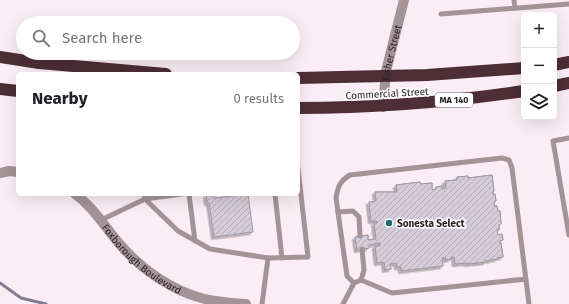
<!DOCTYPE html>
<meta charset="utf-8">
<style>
:root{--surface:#fff;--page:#f2f2f2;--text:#202124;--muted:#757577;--line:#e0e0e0}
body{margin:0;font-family:"Fira Sans",sans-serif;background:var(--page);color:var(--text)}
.controls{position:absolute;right:12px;top:12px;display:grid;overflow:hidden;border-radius:6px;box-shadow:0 4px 16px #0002}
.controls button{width:36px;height:36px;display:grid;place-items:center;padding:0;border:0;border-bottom:1px solid var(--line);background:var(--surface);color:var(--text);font:20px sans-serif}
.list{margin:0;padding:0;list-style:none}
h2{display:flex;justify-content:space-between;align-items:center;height:52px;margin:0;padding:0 16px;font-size:17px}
h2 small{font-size:13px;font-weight:400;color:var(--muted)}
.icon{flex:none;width:22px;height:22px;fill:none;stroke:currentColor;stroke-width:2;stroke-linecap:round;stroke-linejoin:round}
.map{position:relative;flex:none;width:569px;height:304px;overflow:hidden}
.search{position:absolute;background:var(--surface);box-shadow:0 4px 16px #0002;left:16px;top:16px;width:284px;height:44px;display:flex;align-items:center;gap:10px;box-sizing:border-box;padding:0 14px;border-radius:22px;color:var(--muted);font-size:15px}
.panel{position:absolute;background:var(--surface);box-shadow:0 4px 16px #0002;left:16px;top:72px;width:284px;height:124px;border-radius:6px}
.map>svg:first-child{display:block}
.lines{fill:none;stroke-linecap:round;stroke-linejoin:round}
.stream{stroke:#807d95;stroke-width:3}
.building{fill:url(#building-hatch);stroke:#a099a4;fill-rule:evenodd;filter:url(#shadow)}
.lane{stroke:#a49397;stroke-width:5}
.street{stroke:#a49397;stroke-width:10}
.highway{stroke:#4d2e36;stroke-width:12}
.poi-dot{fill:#1f6875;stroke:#fefefe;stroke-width:1.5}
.labels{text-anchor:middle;stroke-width:3.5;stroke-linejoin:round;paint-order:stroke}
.shield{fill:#fefefe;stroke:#686567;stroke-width:1}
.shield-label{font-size:9px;font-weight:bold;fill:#282326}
.street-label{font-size:10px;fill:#282326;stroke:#fefefe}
.poi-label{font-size:10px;font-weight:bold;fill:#282326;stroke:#fefefe;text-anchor:start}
</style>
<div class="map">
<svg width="569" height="304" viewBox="0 0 569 304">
<defs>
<pattern id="building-hatch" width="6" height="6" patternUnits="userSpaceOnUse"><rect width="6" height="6" fill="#d4cdd9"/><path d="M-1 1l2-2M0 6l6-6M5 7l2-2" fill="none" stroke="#b6b0ba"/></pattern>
<filter id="shadow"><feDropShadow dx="-2.5" dy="2.5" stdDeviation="0" flood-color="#0004"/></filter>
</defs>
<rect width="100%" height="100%" fill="#faedf5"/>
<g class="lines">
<path class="stream" d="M0,283L21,298L46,304"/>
</g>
<g class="building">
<path d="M492,175L494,191L493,192V195L495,194L496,201L494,202V206H497L498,211H500L501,224L499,225V230H497L498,235L502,234L503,240L499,241L500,243H501L503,257L497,258V259L485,261L486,262L467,264V263L455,264L454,257H451V259L446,260V258H442L443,266L401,271V267H397L396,263L390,264L391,269L385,270L384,262L377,263L375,246H380V243L369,245V248L357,250L355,237L368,235V240L376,239L374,223H377V221H371L369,202L376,201L375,192H397L396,185L420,182L421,184L432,183V190L436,189V187L442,186V189L446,188L445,181L457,180V177L468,176V178ZM477,198H483L484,208L482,209L483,216L479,217L480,224L484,223L485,231H487L488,238L482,239L481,233L476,234V232L458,234V236L446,238L445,236L434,237V239L416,242V248L404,250L403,241L405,240L401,220H400L398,202L404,201L405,208L411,207V213L429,210L430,212L458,207L460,208L472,207V205L478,204Z"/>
<path d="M492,175L494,191L493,192V195L495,194L496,201L494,202V206H497L498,211H500L501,224L499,225V230H497L498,235L502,234L503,240L499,241L500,243H501L503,257L497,258V259L485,261L486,262L467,264V263L455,264L454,257H451V259L446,260V258H442L443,266L401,271V267H397L396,263L390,264L391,269L385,270L384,262L377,263L375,246H380V243L369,245V248L357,250L355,237L368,235V240L376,239L374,223H377V221H371L369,202L376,201L375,192H397L396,185L420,182L421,184L432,183V190L436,189V187L442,186V189L446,188L445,181L457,180V177L468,176V178Z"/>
<path d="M214,194V198L248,194L253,232L214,237L209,203H207L206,195Z"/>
</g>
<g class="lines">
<g class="lane">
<path d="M514,0L515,8"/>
<path d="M441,14L569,4"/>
<path d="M569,138L553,141L569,235"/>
<path d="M144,194L145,199L178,231L210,249L268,258L308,257L298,168"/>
<path d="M189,194L195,241"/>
<path d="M275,194L282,258"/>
<path d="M338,212L353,211L359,217L360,236"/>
<path d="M101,220L145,199L182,194"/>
<path d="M526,279L392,293L361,280L354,283L347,276L336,198C338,186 340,181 350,175L502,158L509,160L512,168L529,304"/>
<path d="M361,280L364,270L362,249"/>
<path d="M262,304L268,258"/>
<path d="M343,304L354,283"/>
</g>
<g class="street">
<path id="s1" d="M383,107L386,71L404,0"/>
<path d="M0,173L9,171L18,172"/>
<path id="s2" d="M75,194C95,208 107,231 124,249C143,270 172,290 201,298C215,302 231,303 246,304"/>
</g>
<g class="highway">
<path d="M0,57L39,63L166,74"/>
<path d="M554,65L569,62"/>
<path d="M298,78L427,75L524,68"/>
<path d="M554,86L569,83"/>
<path d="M0,89L18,91"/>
<path d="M298,108C374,108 449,102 524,91"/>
</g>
</g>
<circle class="poi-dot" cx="389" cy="223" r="4"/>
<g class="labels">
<rect class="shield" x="435" y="93" width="38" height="14" rx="3"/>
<g class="shield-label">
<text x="454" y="103">MA 140</text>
</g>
<g class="street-label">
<text dy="4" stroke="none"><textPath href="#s1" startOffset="55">Fisher Street</textPath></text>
<text transform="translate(387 93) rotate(-3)" y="4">Commercial Street</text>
<text dy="4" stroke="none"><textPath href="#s2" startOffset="94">Foxborough Boulevard</textPath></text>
</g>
<g class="poi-label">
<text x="397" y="227">Sonesta Select</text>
</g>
</g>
</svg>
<div class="controls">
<button>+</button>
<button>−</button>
<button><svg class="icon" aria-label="layers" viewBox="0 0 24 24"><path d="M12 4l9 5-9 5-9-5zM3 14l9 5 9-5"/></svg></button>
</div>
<div class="search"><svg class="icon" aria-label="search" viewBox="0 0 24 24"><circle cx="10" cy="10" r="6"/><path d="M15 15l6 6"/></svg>Search here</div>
<section class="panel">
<h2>Nearby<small>0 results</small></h2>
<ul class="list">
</ul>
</section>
</div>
